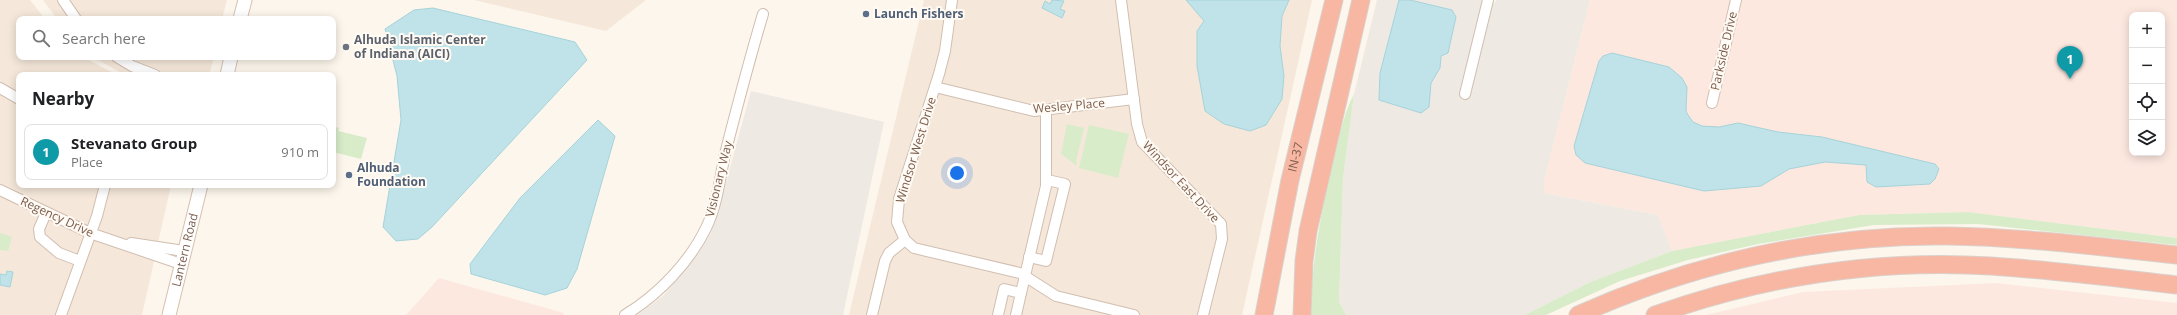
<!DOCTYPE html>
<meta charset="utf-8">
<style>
:root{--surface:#fff;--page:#f2f2f2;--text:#202124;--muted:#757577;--line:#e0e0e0;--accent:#db2777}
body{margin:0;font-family:"Open Sans",sans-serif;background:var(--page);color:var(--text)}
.controls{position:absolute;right:12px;top:12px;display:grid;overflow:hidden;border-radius:8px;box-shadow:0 2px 10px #0003}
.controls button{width:36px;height:36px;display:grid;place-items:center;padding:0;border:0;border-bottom:1px solid var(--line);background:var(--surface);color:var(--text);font:20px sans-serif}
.you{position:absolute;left:957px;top:173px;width:14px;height:14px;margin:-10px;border:3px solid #fff;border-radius:50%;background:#1a73e8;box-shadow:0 0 0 6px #1a73e833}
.badge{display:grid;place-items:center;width:26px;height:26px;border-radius:50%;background:var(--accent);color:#fff;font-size:13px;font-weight:700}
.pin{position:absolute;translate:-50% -33px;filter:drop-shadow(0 1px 2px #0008)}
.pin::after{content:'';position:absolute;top:21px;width:14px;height:12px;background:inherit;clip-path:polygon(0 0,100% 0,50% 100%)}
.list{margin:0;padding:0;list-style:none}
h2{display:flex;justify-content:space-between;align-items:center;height:52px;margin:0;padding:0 16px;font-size:17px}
h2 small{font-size:13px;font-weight:400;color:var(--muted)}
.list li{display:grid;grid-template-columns:26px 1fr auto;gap:12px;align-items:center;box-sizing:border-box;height:56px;margin:0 8px 8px;padding:0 8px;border:1px solid var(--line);border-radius:8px}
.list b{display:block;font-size:15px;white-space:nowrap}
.list p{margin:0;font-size:13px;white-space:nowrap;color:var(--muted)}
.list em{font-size:13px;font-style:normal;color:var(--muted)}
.icon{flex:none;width:22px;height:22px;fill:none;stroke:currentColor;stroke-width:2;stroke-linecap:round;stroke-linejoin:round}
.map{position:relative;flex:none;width:2177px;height:315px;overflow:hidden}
.search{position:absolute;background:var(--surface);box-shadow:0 2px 10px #0003;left:16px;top:16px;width:320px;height:44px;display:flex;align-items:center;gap:10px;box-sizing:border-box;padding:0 14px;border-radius:8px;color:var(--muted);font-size:15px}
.panel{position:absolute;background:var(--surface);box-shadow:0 2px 10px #0003;left:16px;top:72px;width:320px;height:116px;border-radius:8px}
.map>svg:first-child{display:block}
.residential{fill:#f5e8da}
.commercial{fill:#fde8e0;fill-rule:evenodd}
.industrial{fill:#efe9e4}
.green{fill:#d8ecc9}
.water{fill:#bfe3e8;stroke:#a5d3da}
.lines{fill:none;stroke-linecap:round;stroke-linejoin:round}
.street-casing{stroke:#d1beb0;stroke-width:12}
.secondary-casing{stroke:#d6c0b0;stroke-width:15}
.highway-casing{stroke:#dad1cd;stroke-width:19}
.street{stroke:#fff;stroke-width:10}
.secondary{stroke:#fff;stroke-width:13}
.highway{stroke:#f7b7a3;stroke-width:17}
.service-dot{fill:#5c6f8a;stroke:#fffaf3;stroke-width:1.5}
.worship-dot{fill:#6b7280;stroke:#fffaf3;stroke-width:1.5}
.labels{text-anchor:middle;stroke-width:4;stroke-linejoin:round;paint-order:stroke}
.service-label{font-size:12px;font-weight:bold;fill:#4e5e75;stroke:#fffaf3;text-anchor:start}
.worship-label{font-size:12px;font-weight:bold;fill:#5b616d;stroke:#fffaf3;text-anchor:start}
.street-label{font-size:12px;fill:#7a5c4d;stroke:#fffaf3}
</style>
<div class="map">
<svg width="2177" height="315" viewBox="0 0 2177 315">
<rect width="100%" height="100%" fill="#fdf6ec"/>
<g class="residential">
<path d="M0,0H30L45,19H19V57H83L117,75H19V185H171L142,315H0Z"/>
<path d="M43,0H227L222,19H57Z"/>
<path d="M474,0H646L606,31Z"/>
<path d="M924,0H1312L1242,315H849Z"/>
<path d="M93,57H214L209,75H125Z"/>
</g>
<g class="commercial">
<path d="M1590,0H2177V238L1968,212L1859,215L1672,251L1658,215L1544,193V181ZM2132,15H2162V153H2132Z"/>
<path d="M439,278L564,313V315H406Z"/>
<path d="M1996,283L2177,303V315H1706L1803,292Z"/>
</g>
<g class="industrial">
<path d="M1377,0H1485L1495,3L1496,0H1590L1544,181V193L1658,215L1672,251L1588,283L1525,315H1346L1339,302L1343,179L1354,94Z"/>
<path d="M751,91L884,122L843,315H637L664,295L699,252L715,223Z"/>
</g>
<g class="green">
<path d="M1354,94L1343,179L1339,302L1346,315H1311C1311,261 1322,207 1335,155C1340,134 1344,113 1354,94Z"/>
<path d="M1067,124L1084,128L1076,161L1077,166L1061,154Z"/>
<path d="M1089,125L1129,134L1118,178L1079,168Z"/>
<path d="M333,126L339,128L338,131L367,138L361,159L333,152Z"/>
<path d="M1968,212L2177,238V245L1978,224L1874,225L1758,244L1688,260L1620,281L1546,315H1525L1588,283L1672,251L1859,215Z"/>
<path d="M0,233L12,237L8,251L0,250Z"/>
</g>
<g class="water">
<path d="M1052,0L1064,1L1060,9L1065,11L1062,18L1042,8L1045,1L1050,4Z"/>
<path d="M1186,0H1289L1282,16L1280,46L1284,76L1282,99L1266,125L1250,131L1224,124L1205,111L1197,66V31L1204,21Z"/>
<path d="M1399,0H1410L1452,10L1456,17L1448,53L1441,56L1440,68L1431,83L1429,107L1421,113L1379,100L1380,73Z"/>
<path d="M433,8L575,42L587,60L432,227L418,239L396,241L383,227L401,120L397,76L385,29L414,10Z"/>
<path d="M1612,53L1669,67L1682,78L1687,87L1686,111L1688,115L1693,122L1702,126L1719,127L1738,123L1778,132L1822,137L1935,164L1939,169L1935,179L1930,184L1876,187L1867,182L1866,165L1825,162L1789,169L1761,186L1704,191L1585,163L1576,155L1574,146L1599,61L1603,56Z"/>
<path d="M598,120L615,136L577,269L567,288L545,295L471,274L470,264L520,198Z"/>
<path d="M7,271L13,272L10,287L0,285V274L6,275Z"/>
</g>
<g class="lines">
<g class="street-casing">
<g id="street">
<path d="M63,0L76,19"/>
<path d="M1121,0L1137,124L1142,142L1149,149L1221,224L1222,239L1203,315"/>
<path d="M117,57L132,66L155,75"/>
<path d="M935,87L1034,111L1134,99"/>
<path d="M0,88L19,99"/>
<path d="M1465,94L1488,0"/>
<path d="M1712,103L1736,0"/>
<path d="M0,190L90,233L181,264"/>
<path d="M46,213L39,229L40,237L59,253L80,261"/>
<path d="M905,240L914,248L1020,273L1056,296L1134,315"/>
<path d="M131,243L184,251"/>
<path d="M1029,257L1046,261L1065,184L1047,180"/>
<path d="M1021,293L1046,186V110"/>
<path d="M61,315L97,216L105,185"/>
<path d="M625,315C658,295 689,263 706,228C717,206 720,178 725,154C737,107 749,61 763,14"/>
<path d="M872,315L885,261L889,253L905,240L897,222L899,199L939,74L945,51L952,0"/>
<path d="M998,315L1004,289L1021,293L1016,315"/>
</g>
</g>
<g class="secondary-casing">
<g id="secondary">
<path d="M240,19L245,0"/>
<path d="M227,75L231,57"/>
<path id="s1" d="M169,315L201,185"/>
</g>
</g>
<g class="highway-casing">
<g id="highway">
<path id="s2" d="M1264,315L1290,180L1334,0"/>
<path d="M1302,315L1304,261L1308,231L1361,0"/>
<path d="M1578,315C1694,263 1820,234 1947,236C2024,237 2101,247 2177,255"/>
<path d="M1655,315C1762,277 1876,259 1991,266C2053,270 2115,278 2177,285"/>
</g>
</g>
<use href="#street" class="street"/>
<use href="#secondary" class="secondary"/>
<use href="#highway" class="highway"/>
</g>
<g class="service-dot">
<circle cx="866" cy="14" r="4"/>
<circle cx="349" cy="175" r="4"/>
</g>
<circle class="worship-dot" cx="346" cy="47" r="4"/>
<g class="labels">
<g class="service-label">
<text x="874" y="18">Launch Fishers</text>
<text x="357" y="172">Alhuda<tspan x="357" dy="14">Foundation</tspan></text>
</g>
<g class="worship-label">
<text x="354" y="44">Alhuda Islamic Center<tspan x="354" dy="14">of Indiana (AICI)</tspan></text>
</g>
<g class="street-label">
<text transform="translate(1724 51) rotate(-77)" y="4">Parkside Drive</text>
<text transform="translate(1069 106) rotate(-5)" y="4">Wesley Place</text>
<text transform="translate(916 150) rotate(-73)" y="4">Windsor West Drive</text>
<text dy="4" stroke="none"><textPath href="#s2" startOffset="161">IN-37</textPath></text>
<text transform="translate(719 179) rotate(-76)" y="4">Visionary Way</text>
<text transform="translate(1181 182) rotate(47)" y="4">Windsor East Drive</text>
<text transform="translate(57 217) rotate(25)" y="4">Regency Drive</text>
<text dy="4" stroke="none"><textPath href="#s1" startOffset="67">Lantern Road</textPath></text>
</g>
</g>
</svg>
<div class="controls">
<button>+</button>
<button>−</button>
<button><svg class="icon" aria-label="locate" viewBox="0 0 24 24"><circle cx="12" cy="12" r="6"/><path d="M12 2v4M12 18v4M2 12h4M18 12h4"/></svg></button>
<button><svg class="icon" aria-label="layers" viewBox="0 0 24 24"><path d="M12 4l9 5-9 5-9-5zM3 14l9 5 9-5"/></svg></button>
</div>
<div class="you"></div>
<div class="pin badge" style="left:2070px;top:79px;background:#0f9aa8">1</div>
<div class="search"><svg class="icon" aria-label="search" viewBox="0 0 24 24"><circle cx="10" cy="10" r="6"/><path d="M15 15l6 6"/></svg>Search here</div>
<section class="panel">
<h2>Nearby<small></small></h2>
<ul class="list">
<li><span class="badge" style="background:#0f9aa8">1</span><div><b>Stevanato Group</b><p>Place</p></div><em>910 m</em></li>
</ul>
</section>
</div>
